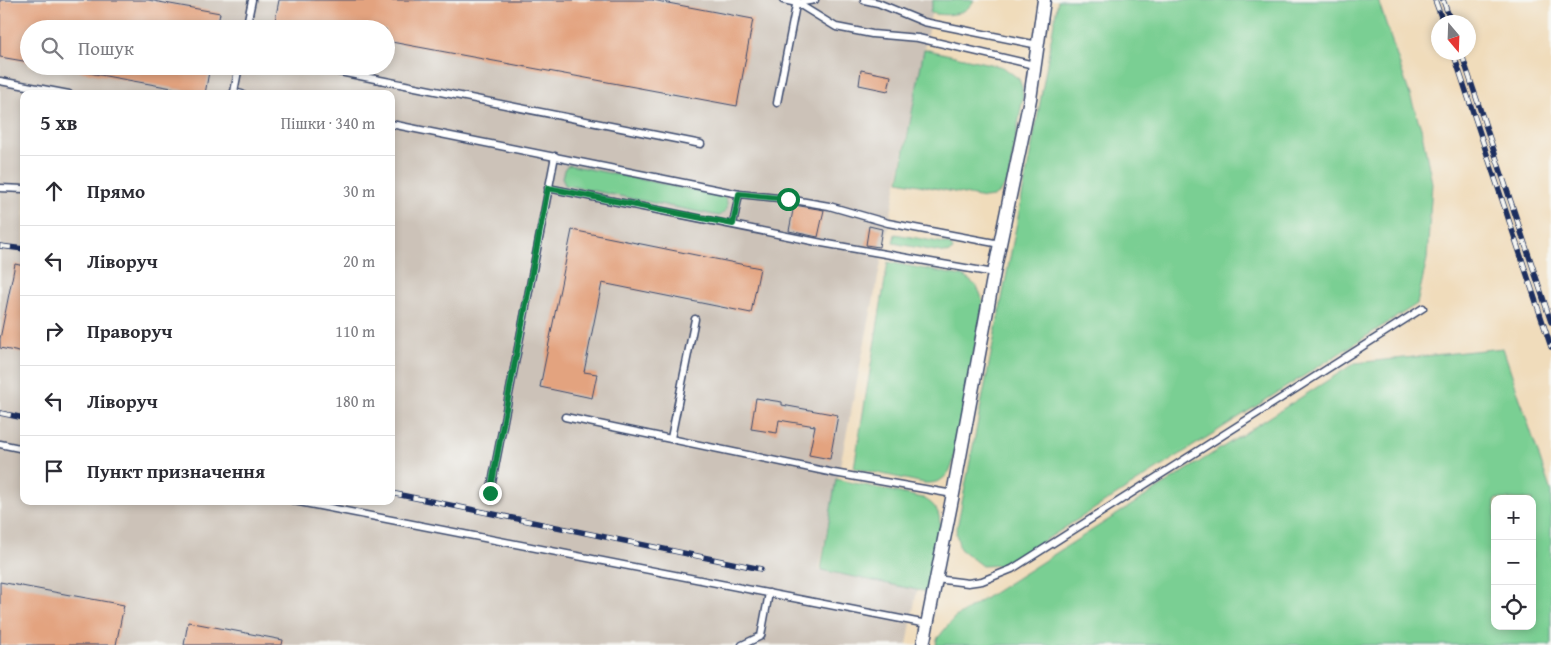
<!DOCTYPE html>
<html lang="uk">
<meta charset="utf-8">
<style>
:root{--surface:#fff;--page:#f2f2f3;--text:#2b2b33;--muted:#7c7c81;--line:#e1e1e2}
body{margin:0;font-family:"Gentium Book Plus",serif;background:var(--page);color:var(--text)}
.controls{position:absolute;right:15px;bottom:15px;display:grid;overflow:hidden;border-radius:10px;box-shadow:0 2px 8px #0003}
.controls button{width:45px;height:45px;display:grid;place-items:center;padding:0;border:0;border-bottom:1px solid var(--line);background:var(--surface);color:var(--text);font:25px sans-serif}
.compass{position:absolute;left:1431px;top:15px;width:45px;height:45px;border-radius:50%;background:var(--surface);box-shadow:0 2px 8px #0003;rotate:161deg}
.stop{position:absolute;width:15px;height:15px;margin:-11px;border:4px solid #0b8043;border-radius:50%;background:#fff}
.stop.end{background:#0b8043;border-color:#fff;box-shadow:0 1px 5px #0008}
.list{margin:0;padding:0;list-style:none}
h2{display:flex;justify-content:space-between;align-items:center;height:65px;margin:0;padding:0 20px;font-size:21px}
h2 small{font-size:16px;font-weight:400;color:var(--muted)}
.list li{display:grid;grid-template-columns:32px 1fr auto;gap:15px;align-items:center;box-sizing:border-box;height:70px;padding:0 20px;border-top:1px solid var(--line)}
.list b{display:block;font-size:19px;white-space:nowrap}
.list em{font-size:16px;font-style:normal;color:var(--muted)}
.icon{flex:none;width:28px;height:28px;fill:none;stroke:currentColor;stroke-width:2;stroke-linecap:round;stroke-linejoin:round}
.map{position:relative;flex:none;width:1551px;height:645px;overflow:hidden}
.search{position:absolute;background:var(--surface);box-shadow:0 2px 8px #0003;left:20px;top:20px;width:375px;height:55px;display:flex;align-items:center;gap:12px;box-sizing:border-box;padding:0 18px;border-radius:28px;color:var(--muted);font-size:19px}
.panel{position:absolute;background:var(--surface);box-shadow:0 2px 8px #0003;left:20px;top:90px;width:375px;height:415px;border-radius:10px}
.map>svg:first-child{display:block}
.industrial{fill:#ccc2b8;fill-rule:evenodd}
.green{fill:#7acf93;stroke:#4a7f78;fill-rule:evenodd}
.building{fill:#e3a37f}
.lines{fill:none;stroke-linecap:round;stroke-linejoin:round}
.lane-casing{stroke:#3b496c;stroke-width:9}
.street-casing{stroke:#3b496c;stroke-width:15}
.lane{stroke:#fff;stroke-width:6}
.street{stroke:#fff;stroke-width:12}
.rail-casing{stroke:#1b2f5e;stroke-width:5.5}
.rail{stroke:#f6f6f2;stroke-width:4;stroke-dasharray:11;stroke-linecap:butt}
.route{stroke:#0b8043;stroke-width:6}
</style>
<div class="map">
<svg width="1551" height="645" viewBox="0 0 1551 645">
<rect width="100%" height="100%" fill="#f6f6f2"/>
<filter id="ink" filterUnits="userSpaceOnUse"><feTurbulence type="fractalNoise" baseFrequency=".02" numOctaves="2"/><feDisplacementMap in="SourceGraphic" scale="10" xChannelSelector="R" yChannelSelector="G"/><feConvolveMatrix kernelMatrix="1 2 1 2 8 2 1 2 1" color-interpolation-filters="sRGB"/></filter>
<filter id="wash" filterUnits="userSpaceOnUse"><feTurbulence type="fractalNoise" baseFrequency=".0096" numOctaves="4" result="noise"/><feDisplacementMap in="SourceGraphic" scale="20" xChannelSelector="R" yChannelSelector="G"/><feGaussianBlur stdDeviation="1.12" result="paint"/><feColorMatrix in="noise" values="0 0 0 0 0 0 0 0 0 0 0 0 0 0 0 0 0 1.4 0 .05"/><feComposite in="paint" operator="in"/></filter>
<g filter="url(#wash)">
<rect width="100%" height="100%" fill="#f0dcbb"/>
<path class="industrial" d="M0,0H934L819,570L917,590L907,645H0ZM29,29H386V66H29ZM24,94H391V501H24Z"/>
<g class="green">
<path d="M933,0H974C965,17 946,16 930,13Z"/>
<path d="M1058,0H1378L1421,128L1432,183L1427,259L1417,304L1006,565L982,566L960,549L956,533L1037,120Z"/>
<path d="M924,49L1003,67L1019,79L1022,87L1023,97L1008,181L999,193L993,197L984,198L899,181Z"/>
<path d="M569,165L723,196C730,203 728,212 719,216L565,185L562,177L565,168Z"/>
<path d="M895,234L949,244L953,249L952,251L946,253L893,243Z"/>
<path d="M888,262L962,276C976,283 981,290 983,305L952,466C946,479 938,484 924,483L854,468Z"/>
<path d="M1503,348L1551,492V645H936L937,639L954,618L1355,363ZM1495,499H1532V626H1495Z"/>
<path d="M836,479L923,498C936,505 940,512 940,526L927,592L821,570Z"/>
</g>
<g id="blocks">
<g class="building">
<path d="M0,0H148L220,13L217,29H29V62L0,57Z"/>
<path d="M279,0H652L753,19L737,106L386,41V29H318L275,21Z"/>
<path d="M78,66H210L205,94L78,71Z"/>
<path d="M861,70L891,76L888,91L859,85Z"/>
<path d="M794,205L824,210L818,237L789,231Z"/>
<path d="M869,226L882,229L879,247L866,245Z"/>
<path d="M572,230L760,268L751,313L602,283L584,372L597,374L592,398L540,387Z"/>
<path d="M15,264L24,266V353L0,348V339Z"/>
<path d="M756,398L782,402V405L838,415L830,459L809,455L815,426L779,420L777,433L751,429Z"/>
<path d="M0,582L124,605L116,645H0Z"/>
<path d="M188,622L283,640L282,645H184Z"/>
</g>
</g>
</g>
<g filter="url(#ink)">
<use href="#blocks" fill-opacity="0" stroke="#3b496c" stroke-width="1"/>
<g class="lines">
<g class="lane-casing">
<g id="lane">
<path d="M783,0L797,3L815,0"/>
<path d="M864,0L878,3L924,22L1038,45"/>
<path d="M797,3L836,27L872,34L918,38L1034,65"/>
<path d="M246,29L252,0"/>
<path d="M310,66L701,144"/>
<path d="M0,81L69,94"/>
<path d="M234,92L242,94"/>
<path d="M232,94L234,92L239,66"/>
<path d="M777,103L797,0"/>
<path d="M391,124L739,194L788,199L829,206L888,223L1000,244"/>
<path d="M0,188L24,189"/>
<path d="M548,188L822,243L994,273"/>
<path d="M733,224L739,194"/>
<path d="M565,417L834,473L953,494"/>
<path d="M671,438L695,319"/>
<path d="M0,444L24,449"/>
<path d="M490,493L555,156"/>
<path d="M294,501L927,624"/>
<path d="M936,579L968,583L982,581L1012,569L1423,308"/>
<path d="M742,645L761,636L769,593"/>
</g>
</g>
<g class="street-casing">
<path id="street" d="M923,645L953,494L994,273L1030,99L1044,0"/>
</g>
<use href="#lane" class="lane"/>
<use href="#street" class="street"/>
<g class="rail-casing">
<g id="rail">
<path d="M1435,0L1443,22"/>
<path d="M1443,0L1451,22"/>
<path d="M1453,52L1551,347"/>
<path d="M1461,52L1551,322"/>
<path d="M0,246L24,249"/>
<path d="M0,413L24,418"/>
<path d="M391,493L761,569"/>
</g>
</g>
<use href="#rail" class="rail"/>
</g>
</g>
<g class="lines" filter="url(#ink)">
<path class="route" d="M490,493L548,188L733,224L739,194L788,199"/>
</g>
</svg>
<div class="controls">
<button>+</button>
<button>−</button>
<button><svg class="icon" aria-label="locate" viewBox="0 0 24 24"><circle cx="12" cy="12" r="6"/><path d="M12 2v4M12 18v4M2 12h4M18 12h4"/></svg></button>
</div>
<svg class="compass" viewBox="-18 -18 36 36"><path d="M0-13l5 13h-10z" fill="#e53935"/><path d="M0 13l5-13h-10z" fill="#7c7c81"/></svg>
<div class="stop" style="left:788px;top:199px"></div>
<div class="stop end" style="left:490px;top:493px"></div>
<div class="search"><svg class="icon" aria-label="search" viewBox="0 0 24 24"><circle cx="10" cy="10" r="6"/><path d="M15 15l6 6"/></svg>Пошук</div>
<section class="panel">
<h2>5 хв<small>Пішки · 340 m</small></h2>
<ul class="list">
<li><svg class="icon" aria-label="ahead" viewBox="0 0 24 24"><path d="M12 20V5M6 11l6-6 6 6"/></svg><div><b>Прямо</b></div><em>30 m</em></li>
<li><svg class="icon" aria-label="left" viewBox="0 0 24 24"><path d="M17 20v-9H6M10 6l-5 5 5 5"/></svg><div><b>Ліворуч</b></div><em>20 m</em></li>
<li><svg class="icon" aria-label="right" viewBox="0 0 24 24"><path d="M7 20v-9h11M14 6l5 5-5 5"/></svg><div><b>Праворуч</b></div><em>110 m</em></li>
<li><svg class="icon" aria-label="left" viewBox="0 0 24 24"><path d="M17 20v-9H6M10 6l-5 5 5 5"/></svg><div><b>Ліворуч</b></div><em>180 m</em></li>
<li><svg class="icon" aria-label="arrive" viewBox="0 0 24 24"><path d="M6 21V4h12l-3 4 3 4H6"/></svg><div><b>Пункт призначення</b></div></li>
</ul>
</section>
</div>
